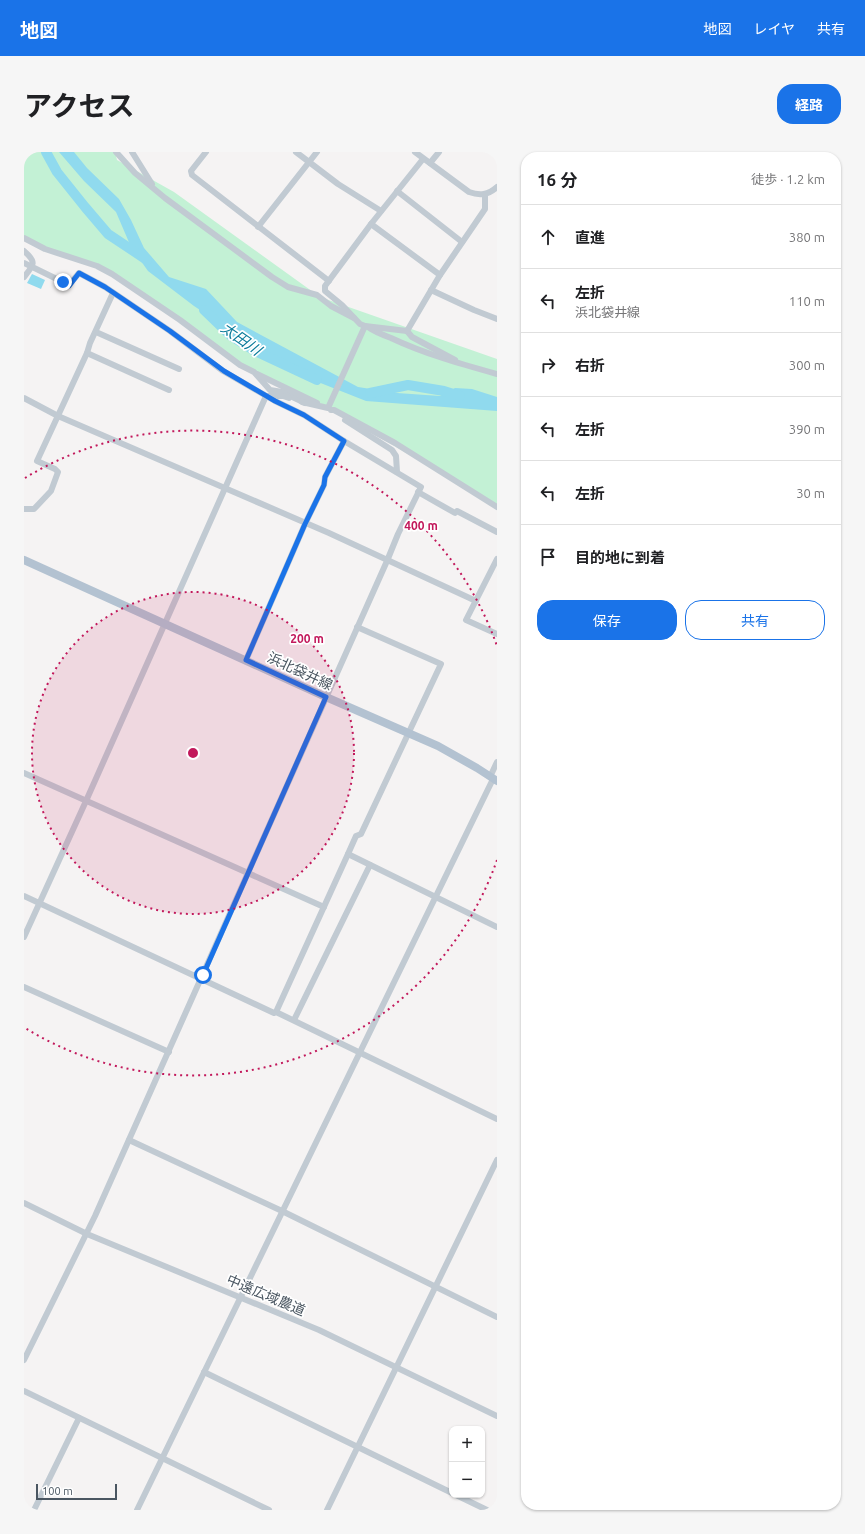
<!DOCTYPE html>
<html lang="ja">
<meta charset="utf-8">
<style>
:root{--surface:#fff;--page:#f6f6f6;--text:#202124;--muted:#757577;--line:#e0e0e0;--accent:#1a73e8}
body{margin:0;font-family:Ubuntu,"Noto Sans JP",sans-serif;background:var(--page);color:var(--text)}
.controls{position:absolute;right:12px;bottom:12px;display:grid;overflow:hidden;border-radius:8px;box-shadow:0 1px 3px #0004}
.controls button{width:36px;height:36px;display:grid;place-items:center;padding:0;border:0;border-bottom:1px solid var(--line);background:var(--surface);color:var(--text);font:20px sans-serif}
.scale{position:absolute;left:12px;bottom:10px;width:81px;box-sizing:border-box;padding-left:4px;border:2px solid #4a5661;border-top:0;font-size:11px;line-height:14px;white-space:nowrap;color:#4a5661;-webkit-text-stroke:3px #fff;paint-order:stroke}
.stop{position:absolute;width:12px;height:12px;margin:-9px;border:3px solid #1a73e8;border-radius:50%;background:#fff}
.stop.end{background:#1a73e8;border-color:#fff;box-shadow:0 1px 4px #0008}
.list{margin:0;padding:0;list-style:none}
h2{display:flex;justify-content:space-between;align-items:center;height:52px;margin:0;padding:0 16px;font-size:17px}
h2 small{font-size:13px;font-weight:400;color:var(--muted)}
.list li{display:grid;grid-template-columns:26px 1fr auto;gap:12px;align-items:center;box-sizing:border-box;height:64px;padding:0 16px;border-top:1px solid var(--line)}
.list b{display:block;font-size:15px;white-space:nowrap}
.list p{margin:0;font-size:13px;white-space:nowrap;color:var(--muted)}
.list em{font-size:13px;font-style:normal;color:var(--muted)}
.actions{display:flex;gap:8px;padding:12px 16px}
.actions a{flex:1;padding:9px 0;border:1px solid var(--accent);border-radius:16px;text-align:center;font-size:14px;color:var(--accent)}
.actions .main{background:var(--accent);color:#fff}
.icon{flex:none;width:22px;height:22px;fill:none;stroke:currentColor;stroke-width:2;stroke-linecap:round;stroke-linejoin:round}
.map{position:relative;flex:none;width:473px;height:1358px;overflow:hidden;border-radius:16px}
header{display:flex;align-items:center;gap:24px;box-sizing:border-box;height:56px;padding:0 20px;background:var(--accent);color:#fff}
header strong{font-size:19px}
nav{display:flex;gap:22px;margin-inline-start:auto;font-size:14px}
.intro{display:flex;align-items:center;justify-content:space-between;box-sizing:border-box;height:96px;padding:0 24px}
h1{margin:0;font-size:28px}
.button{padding:10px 18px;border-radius:16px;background:var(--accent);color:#fff;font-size:14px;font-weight:700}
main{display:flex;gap:24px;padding:0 24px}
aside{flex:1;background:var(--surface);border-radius:16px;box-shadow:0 1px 3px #0004}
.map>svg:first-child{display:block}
.green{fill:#c3f1d5}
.water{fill:#90daee}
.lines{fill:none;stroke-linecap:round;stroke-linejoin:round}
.river{stroke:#90daee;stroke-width:10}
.minor{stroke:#c1cad2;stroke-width:6}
.major{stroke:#b3c2d1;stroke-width:8}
.route{stroke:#1a73e8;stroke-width:5}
.ring{fill:none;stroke:#c2185b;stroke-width:2;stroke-dasharray:2 4}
.labels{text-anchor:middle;stroke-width:3.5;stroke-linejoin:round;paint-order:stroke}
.street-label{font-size:14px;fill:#4a5661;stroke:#fff}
.water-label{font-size:15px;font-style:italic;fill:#0c7c9b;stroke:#fff}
.centre{fill:#c2185b;stroke:#fff;stroke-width:2}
.ring-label{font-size:12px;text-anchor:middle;font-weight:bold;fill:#c2185b;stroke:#fff;stroke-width:3.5;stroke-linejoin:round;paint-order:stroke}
</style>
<header>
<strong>地図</strong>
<nav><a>地図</a><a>レイヤ</a><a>共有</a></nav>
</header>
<div class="intro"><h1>アクセス</h1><a class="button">経路</a></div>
<main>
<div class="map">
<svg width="473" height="1358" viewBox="0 0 473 1358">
<rect width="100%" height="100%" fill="#f5f3f3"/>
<path class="green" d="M0,0H91L93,8L150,40L296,145L473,207V355L310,258L216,213L115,140L68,112L10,92L0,84Z"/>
<g class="water">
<path d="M35,0H50L63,16L95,47L107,68L120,96L145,125L182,137L213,170L334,235L373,241L416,244L431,236L448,237L473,245V259L342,249L294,230L230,194L170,154L124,119L107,95L92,60L60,29Z"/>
<path d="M8,122L21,128L17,137L3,131Z"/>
</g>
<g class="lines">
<g class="river">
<path d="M22,0L33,20L61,55L84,82L123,108"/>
<path d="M180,158L206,183L231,199L293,228"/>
<path d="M346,241L384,233L420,239L436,244"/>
</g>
<g class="minor">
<path d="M92,0L111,21L141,46L248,125L264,135L293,143L307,154L330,166"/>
<path d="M108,0L128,32"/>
<path d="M182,0L167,19L168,23L305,129"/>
<path d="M272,0L314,32L357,59"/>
<path d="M391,0L445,40C456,44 464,43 473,35"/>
<path d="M406,11L415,0"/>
<path d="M373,39L438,90"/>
<path d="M347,72L416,123"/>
<path d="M234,75L293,0"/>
<path d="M0,86L21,97L73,114L88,122L156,168L216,213L230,220L246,238L258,240L281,251"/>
<path d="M0,99C13,110 10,113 0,125"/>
<path d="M0,111L45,133L55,121L81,135L146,179L199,219L251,249L280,263L320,289L397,335L374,382L363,409L71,1064L0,1208"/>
<path d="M407,138L450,158L473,167"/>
<path d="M341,174L336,172L318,153L301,139V134L347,72L399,7"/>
<path d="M344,175C351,180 359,183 367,186C401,202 437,212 473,222"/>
<path d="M383,179L416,123L461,57V43"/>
<path d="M383,179L388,185L431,208"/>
<path d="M72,180L155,217"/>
<path d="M63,201L145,238"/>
<path d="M233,222L293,251"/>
<path d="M243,244H259L265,246"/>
<path d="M0,246L34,264L305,381L452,449"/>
<path d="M278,250L304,256L341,174L383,179"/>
<path d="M307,258H310L371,291L473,355"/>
<path d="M321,268L368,298L372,304L373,320"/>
<path d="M394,340L431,361L433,359L473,380"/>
<path d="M0,357H10L27,339L34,320L31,317L13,309L63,201L66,191L89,141"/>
<path d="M473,407L442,468L473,482"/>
<path d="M222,508L281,372L300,333L301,325L320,289"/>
<path d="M0,621L300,755"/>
<path d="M466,625L473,610"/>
<path d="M324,702L473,775"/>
<path d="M0,744L250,861L252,860L473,967"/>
<path d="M0,785L62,649L242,244"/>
<path d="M0,835L145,900"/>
<path d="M252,860L324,702L332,684L337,682L417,512L333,475"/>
<path d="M270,868L346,713"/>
<path d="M105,988L258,1059L473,1165"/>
<path d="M0,1051L63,1082L295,1178L473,1264"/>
<path d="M180,1220L428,1341"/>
<path d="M0,1239L245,1358"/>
<path d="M432,1343L463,1358"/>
<path d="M10,1358L55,1266"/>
<path d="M113,1358L469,627"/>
<path d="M303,1358L473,1008"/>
</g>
<path class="major" d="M0,408L302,545L414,594L453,616L473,629"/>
</g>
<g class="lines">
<path class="route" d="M39,130L45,134L55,121L81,135L146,179L200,219L251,249L280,263L320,289L301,325L300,333L281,372L222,508L302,545L179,823"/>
</g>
<circle cx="169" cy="601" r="161" fill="#c2185b" fill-opacity=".12"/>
<g class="ring">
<circle cx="169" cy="601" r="161"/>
<path d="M473 708A322 322 0 0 1 1 876M1 326A322 322 0 0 1 473 494"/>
</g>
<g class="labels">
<g class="street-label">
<text transform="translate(276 519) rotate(25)" y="5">浜北袋井線</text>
<text transform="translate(242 1143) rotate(23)" y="5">中遠広域農道</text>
</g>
<g class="water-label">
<text transform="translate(217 187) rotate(35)" y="5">太田川</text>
</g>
</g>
<circle cx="169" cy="601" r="6" class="centre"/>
<g class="ring-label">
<text x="397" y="378">400 m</text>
<text x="283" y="491">200 m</text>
</g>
</svg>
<div class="controls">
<button>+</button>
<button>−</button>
</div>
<div class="scale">100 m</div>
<div class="stop" style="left:179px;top:823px"></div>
<div class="stop end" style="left:39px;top:130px"></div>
</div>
<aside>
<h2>16 分<small>徒歩 · 1.2 km</small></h2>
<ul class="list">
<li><svg class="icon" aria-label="ahead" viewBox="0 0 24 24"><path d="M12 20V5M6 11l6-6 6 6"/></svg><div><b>直進</b></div><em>380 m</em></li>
<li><svg class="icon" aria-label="left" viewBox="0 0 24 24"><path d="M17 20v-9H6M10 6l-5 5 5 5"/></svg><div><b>左折</b><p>浜北袋井線</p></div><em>110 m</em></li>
<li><svg class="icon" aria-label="right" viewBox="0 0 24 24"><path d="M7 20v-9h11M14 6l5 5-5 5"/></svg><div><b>右折</b></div><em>300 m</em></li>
<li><svg class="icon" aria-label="left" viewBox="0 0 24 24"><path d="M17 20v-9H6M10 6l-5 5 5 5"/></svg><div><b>左折</b></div><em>390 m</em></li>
<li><svg class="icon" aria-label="left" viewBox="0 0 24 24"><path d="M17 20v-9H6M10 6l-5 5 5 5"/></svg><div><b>左折</b></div><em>30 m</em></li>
<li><svg class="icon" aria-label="arrive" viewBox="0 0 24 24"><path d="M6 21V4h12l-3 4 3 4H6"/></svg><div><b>目的地に到着</b></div></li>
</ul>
<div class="actions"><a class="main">保存</a><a>共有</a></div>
</aside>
</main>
